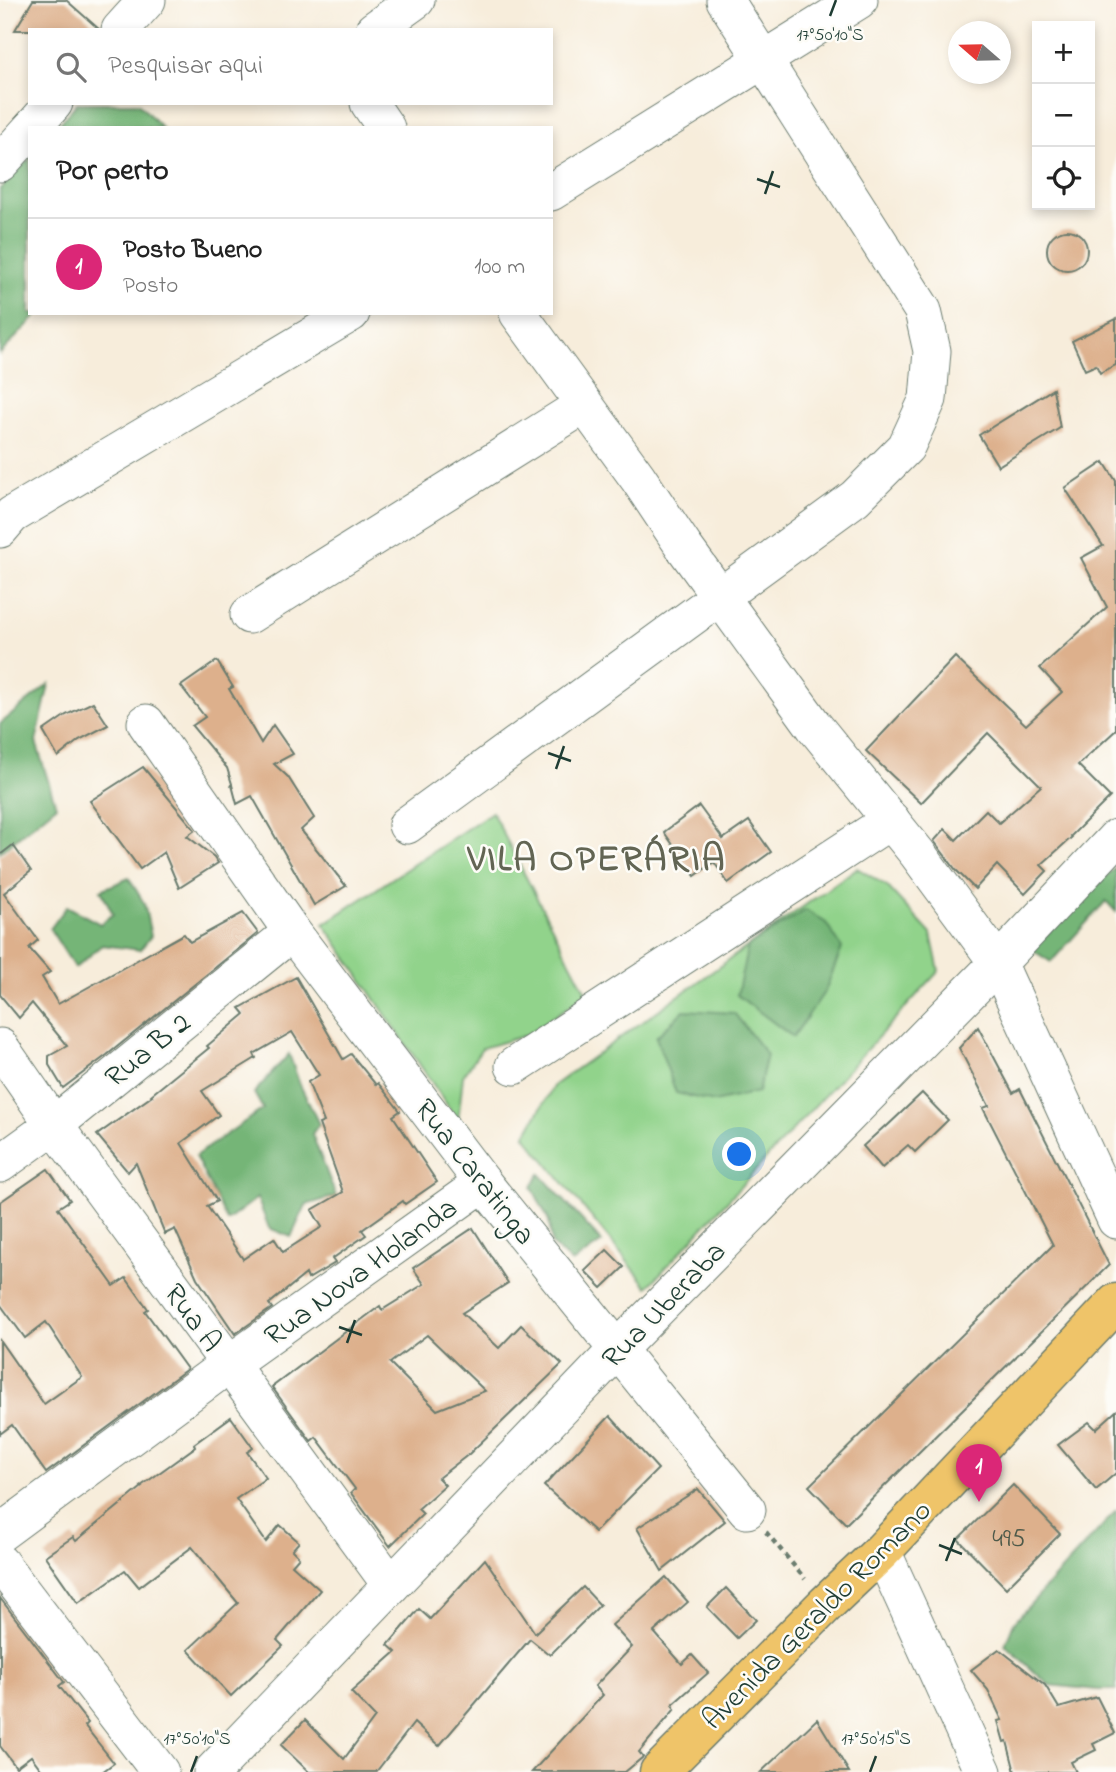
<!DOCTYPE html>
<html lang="pt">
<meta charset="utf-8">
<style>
:root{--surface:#fff;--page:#f2f2f2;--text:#222;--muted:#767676;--line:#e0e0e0;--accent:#db2777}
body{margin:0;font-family:"Indie Flower",sans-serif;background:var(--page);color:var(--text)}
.controls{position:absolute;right:21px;top:21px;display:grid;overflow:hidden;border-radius:0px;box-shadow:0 4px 10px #0003}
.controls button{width:63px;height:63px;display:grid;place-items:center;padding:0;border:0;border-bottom:2px solid var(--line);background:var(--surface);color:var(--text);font:35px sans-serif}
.compass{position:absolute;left:948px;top:21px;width:63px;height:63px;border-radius:50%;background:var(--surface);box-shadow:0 4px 10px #0003;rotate:290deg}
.you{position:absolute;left:740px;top:1155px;width:24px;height:24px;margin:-18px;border:5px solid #fff;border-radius:50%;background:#1a73e8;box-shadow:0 0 0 10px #1a73e833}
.badge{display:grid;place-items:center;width:46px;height:46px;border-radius:50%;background:var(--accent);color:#fff;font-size:23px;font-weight:700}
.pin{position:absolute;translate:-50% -58px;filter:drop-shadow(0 2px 4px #0008)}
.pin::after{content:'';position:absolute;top:37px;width:24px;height:21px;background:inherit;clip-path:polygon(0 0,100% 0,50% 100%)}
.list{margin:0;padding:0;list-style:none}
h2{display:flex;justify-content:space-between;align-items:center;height:91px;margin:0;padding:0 28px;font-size:30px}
h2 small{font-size:23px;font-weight:400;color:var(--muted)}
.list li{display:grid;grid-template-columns:46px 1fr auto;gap:21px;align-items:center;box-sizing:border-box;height:98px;padding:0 28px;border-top:2px solid var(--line)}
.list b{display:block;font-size:26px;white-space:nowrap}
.list p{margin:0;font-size:23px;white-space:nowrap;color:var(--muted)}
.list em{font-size:23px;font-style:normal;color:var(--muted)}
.icon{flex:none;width:38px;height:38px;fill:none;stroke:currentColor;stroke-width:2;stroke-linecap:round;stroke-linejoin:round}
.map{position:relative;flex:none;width:1116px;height:1772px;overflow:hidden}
.search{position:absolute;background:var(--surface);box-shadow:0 4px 10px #0003;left:28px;top:28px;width:525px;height:77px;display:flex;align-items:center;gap:18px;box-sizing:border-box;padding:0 24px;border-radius:0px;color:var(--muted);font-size:26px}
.panel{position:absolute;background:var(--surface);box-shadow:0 4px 10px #0003;left:28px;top:126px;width:525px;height:189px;border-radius:0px}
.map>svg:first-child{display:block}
.green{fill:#91d38b;stroke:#588860;stroke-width:2}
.forest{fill:#74b577;stroke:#4a7956;stroke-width:2}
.building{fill:#ddb08c;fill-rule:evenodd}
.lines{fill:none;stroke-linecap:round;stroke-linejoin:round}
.minor-casing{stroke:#6b7b6e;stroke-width:39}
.major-casing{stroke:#6b7b6e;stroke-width:41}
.path{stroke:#6b7b6e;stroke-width:4.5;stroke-dasharray:5 5;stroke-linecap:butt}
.minor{stroke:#fff;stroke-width:37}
.major{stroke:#efc469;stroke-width:38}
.ticks{fill:none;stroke:#1f3d34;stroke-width:2.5}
.labels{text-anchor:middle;stroke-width:5;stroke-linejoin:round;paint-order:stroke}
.number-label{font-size:26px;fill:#4e5a4a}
.street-label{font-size:30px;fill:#1f3d34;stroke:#fdfcf7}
.district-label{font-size:37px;font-weight:bold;letter-spacing:2px;fill:#626553;stroke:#fdfcf7}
.ticks-label{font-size:18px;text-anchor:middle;fill:#1f3d34;stroke:#fdfcf7;stroke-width:5;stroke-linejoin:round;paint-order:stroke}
</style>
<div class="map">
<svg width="1116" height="1772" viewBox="0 0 1116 1772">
<rect width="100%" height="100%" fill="#fdfcf7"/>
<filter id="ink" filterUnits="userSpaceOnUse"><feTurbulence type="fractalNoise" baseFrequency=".0143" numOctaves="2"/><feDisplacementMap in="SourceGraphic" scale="14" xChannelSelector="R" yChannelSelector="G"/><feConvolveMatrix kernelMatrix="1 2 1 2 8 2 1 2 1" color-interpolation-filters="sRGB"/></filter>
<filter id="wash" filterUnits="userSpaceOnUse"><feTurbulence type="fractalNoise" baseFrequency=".00686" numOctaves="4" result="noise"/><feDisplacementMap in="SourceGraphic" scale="28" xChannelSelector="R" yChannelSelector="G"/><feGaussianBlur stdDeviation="1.57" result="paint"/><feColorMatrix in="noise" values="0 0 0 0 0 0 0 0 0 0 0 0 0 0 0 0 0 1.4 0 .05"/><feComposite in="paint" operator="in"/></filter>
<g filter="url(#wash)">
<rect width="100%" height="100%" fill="#f7eddb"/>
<g class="green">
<path d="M492,812L587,994L527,1035L482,1048L463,1076L458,1121L324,924Z"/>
<path d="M857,868L887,886L931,934L939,971L648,1287L525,1136L554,1085Z"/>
</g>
<g class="forest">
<path d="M77,103H138L162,128H56Z"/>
<path d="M30,158V313H39L0,354V189Z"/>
<path d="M49,684L36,742L56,806L0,852V724Z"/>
<path d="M1116,867V912L1106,901L1051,962L1031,949Z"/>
<path d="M129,878L144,903L151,936L140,950L102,945L75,968L50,929L67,906L100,924L113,914L101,890Z"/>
<path d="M806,910L826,923L842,948L825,991L793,1037L737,995L748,946Z"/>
<path d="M684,1010L734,1013L767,1055L758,1092L714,1102L676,1093L656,1037Z"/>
<path d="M289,1054L300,1085L319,1124L312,1134L336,1196L306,1205L291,1237L269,1228L257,1198L227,1221L195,1156L263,1109L254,1093Z"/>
<path d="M540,1174L602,1242L572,1263L552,1245L549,1221L532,1187Z"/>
<path d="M1116,1511V1690H1098L1049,1685L1005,1645L1014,1622Z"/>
</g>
<g id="blocks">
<g class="building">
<path d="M33,0H66L100,30H15Z"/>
<circle cx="1067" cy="250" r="20"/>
<path d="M1116,319V365L1100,373L1096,365L1085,370L1072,341Z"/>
<path d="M1053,389L1060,428L998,466L979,435Z"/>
<path d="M1104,462L1116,481V730L1078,765L1110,797L1071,836L1072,837L1041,865L1047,871L1025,894L997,865L975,889L956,870L934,841L945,829L956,840L986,810L999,823L1041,786L988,733L921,803L866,751L955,657L1026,725L1062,692L1040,668L1107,607L1081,558L1103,546L1065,488Z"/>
<path d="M217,661L233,687L229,689L261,743L273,725L293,754L274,764L288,777L314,818L301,830L346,886L314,905L252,796L237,804L232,785L230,786L232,784L227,768L192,726L205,717L181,686Z"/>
<path d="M93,702L108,725L79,740L58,757L43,731L66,715Z"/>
<path d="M143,767L195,830L187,836L214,857L218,863L179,888L164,852L140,869L90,801Z"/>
<path d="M699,806L723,839L749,821L771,852L728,883L714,862L695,876L664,832Z"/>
<path d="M13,845L31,871L4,893L38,940L29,948L50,972L42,977L58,1004L184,934L190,942L243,913L258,933L107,1055L63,1088L49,1065V1056L67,1046L32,1003L19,1018L0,995V855Z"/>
<path d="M296,977L343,1059L351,1054L376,1085L378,1083L400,1111L393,1116L437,1182L405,1204L403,1201L362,1230L366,1235L332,1259L335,1263L308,1279L306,1274L269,1304L272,1308L235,1334L197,1278L175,1229L165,1234L136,1163L128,1172L97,1135L152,1096L151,1095L209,1048L207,1046L245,1014L240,1008ZM292,1032L319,1075L308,1082L324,1122L319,1124L343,1192L312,1210L322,1227L283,1252L274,1238L243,1259L207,1206L217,1201L181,1143L219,1115L202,1091L256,1058L254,1054Z"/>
<path d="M978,1027L1013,1093L1020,1089L1109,1265L846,1524L809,1486L1053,1245L983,1108L989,1106L959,1048Z"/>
<path d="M922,1093L948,1120L915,1152L908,1145L882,1168L863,1146L885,1126L886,1127Z"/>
<path d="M48,1169L70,1200L58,1208L114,1286L126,1278L148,1309L145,1311L187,1369L46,1473L12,1425L0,1434V1341L44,1404L82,1377L46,1322L25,1338L0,1304V1202Z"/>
<path d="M473,1228L508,1283L462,1313L499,1348L521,1325L562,1364L469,1454L438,1478L445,1485L418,1509L423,1514L390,1546L351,1493L355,1489L316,1437L311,1441L272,1387L380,1306L382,1310L424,1284L413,1268ZM427,1335L485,1391L437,1410L390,1363Z"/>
<path d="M607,1250L624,1267L602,1288L585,1271Z"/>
<path d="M1116,1411V1473L1096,1490L1058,1445L1089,1422L1096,1429Z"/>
<path d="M610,1416L658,1469L595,1532L544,1486Z"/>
<path d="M231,1417L253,1448L247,1452L266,1478L236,1499L266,1542L280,1525L299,1542L292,1550L299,1557L292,1565L320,1590L277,1640L283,1646L231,1696L188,1650L238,1603L192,1547L139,1587L125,1570L78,1603L45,1556L73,1537L76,1541L142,1487L141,1486L195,1447L194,1444Z"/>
<path d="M1013,1485L1060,1534L1006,1588L958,1539Z"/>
<path d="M698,1489L725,1521L662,1571L637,1528Z"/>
<path d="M485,1559L535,1633L583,1587L600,1605L550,1655L530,1639L439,1746L414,1723L376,1772H309L281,1745L305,1720L344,1759L375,1717L351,1692L396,1652L388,1645L419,1609L430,1619Z"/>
<path d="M666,1577L688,1602L654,1632L682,1664L692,1655L708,1673L672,1705L675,1709L639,1752L643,1757L625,1772H532L603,1695L595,1686L632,1647L612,1625Z"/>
<path d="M726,1588L756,1620L737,1638L707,1607Z"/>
<path d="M0,1598L64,1682L59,1686L88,1723L85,1726L114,1763L102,1772H43L31,1756L16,1767L0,1746Z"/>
<path d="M999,1649L1045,1685L1059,1708L1097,1697L1115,1733L1093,1744L1096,1750L1071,1762L1076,1772H1015L1007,1741L1004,1742L998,1721L1002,1720L988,1690L971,1670Z"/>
<path d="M817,1719L849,1772H761Z"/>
</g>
</g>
</g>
<g filter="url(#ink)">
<use href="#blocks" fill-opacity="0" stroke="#6b7b6e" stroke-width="2"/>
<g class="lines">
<g class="minor-casing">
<g id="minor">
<path d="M120,30L147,0"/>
<path d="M374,30L416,0"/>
<path d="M369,103L386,128"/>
<path d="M32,128L54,103"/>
<path d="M0,163L30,130"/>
<path d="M551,192L859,0"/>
<path d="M518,313L638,478L684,547L814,726L917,853L998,963L1116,1220"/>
<path d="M0,529L12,515L351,313"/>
<path d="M249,615L584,405"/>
<path d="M146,723L292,932L483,1183L747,1510"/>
<path d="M407,825L855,498L906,447L928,399L932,351L923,311L725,0"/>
<path d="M0,1047L54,1125L391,1585"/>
<path d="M514,1066L891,820"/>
<path d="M0,1164L54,1125L292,932"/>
<path d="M0,1533L229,1364L483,1183"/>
<path d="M882,1551L983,1772"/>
<path d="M0,1563L160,1772"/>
<path d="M212,1772L617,1350L998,963L1116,838"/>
</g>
</g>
<g class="major-casing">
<path id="major" d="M659,1772L826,1604L882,1551L1116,1303"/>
</g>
<path class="path" d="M766,1532L805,1579"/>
<use href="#minor" class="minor"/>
<use href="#major" class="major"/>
</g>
</g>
<path class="ticks" d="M830,16L836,0M757,179L780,187M765,194L773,171M548,753L571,761M556,769L564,746M339,1327L362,1335M347,1343L355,1320M939,1545L962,1554M946,1561L955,1538M191,1772L197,1756M870,1772L876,1756"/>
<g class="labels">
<g class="number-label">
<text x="1009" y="1546">495</text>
</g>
<g class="street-label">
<text transform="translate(147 1049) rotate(-39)" y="10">Rua B 2</text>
<text transform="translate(476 1171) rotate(52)" y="10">Rua Caratinga</text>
<text transform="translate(360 1271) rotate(-36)" y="10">Rua Nova Holanda</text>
<text transform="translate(663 1304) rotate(-46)" y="10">Rua Uberaba</text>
<text transform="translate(194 1317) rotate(54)" y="10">Rua A</text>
<text transform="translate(816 1614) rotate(-45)" y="10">Avenida Geraldo Romano</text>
</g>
<g class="district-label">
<text x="597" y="870">VILA OPERÁRIA</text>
</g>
</g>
<g class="ticks-label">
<text x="830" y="40">17°50'10"S</text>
<text x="197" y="1744">17°50'10"S</text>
<text x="876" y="1744">17°50'15"S</text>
</g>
</svg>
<div class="controls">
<button>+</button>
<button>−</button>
<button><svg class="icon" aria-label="locate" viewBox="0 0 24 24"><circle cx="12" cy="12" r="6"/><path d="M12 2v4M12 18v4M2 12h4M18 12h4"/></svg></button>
</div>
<svg class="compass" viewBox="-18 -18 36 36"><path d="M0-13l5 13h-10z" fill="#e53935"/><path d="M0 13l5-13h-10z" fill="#767676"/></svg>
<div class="you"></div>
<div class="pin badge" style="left:979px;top:1502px">1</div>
<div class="search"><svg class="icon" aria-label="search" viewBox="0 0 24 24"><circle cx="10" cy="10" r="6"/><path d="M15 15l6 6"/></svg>Pesquisar aqui</div>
<section class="panel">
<h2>Por perto<small></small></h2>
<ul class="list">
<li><span class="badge">1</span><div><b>Posto Bueno</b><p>Posto</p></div><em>100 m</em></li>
</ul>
</section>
</div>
